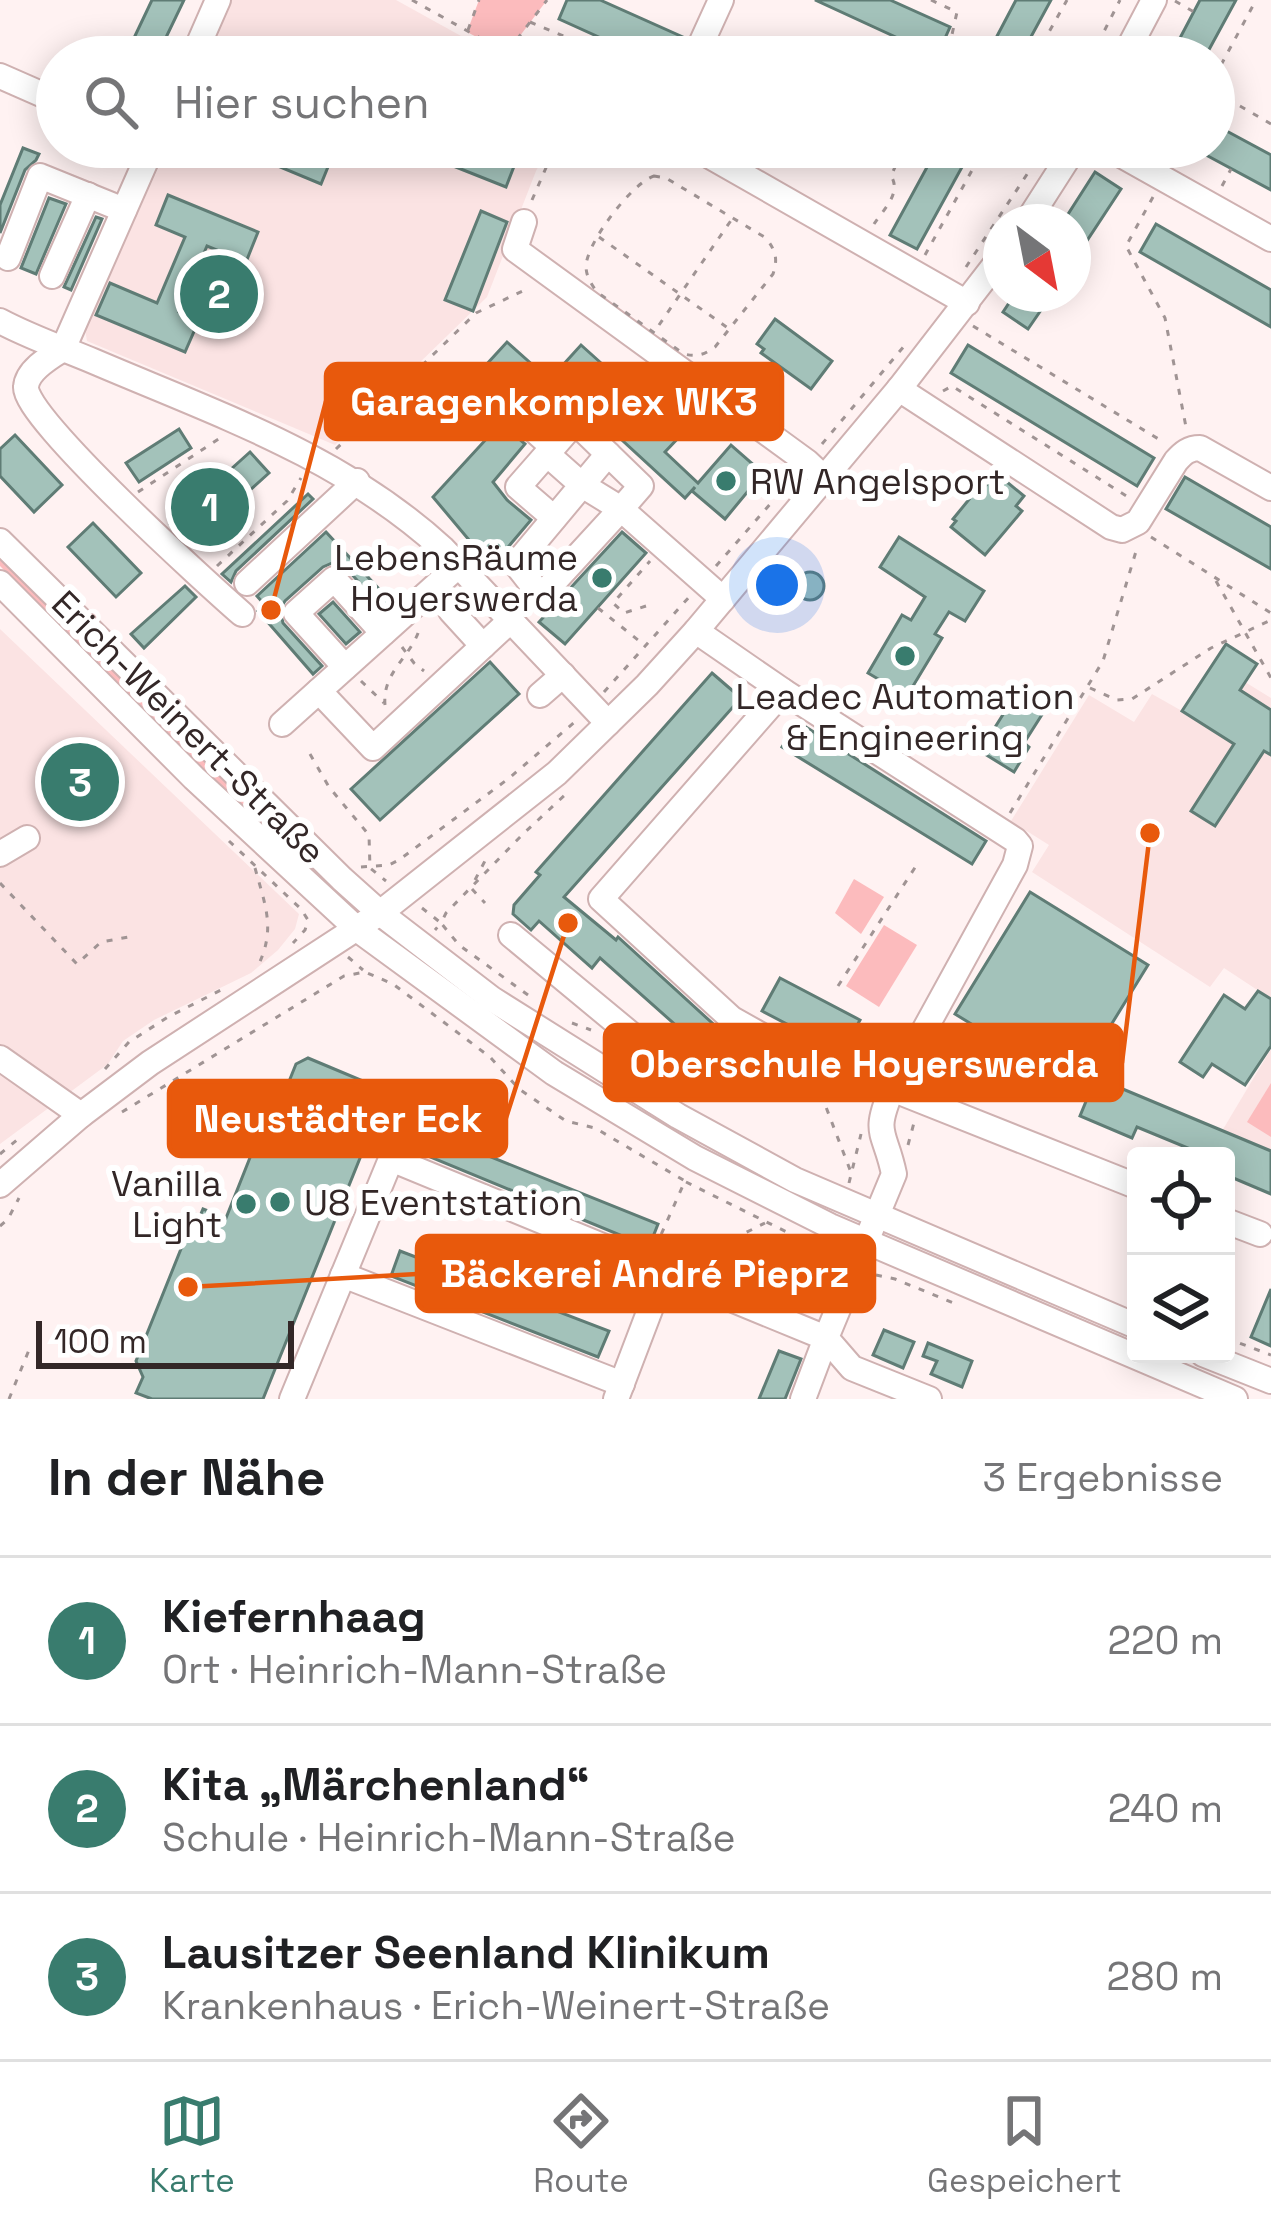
<!DOCTYPE html>
<html lang="de">
<meta charset="utf-8">
<style>
:root{--surface:#fff;--page:#f6f6f6;--text:#202124;--muted:#757577;--line:#e0e0e0;--accent:#397c6e}
body{margin:0;font-family:"Space Grotesk",sans-serif;background:var(--page);color:var(--text)}
.controls{position:absolute;right:36px;bottom:36px;display:grid;overflow:hidden;border-radius:12px;box-shadow:0 6px 30px #0003}
.controls button{width:108px;height:108px;display:grid;place-items:center;padding:0;border:0;border-bottom:3px solid var(--line);background:var(--surface);color:var(--text);font:60px sans-serif}
.compass{position:absolute;left:983px;top:204px;width:108px;height:108px;border-radius:50%;background:var(--surface);box-shadow:0 6px 30px #0003;rotate:148deg}
.scale{position:absolute;left:36px;bottom:30px;width:258px;box-sizing:border-box;padding-left:12px;border:6px solid #332727;border-top:0;font-size:33px;line-height:42px;white-space:nowrap;color:#332727;-webkit-text-stroke:9px #fff;paint-order:stroke}
.you{position:absolute;left:777px;top:585px;width:42px;height:42px;margin:-30px;border:9px solid #fff;border-radius:50%;background:#1a73e8;box-shadow:0 0 0 18px #1a73e833}
.badge{display:grid;place-items:center;width:78px;height:78px;border-radius:50%;background:var(--accent);color:#fff;font-size:39px;font-weight:700}
.pin{position:absolute;translate:-50% -50%;border:6px solid #fff;box-shadow:0 3px 12px #0006}
.list{margin:0;padding:0;list-style:none}
h2{display:flex;justify-content:space-between;align-items:center;height:156px;margin:0;padding:0 48px;font-size:51px}
h2 small{font-size:39px;font-weight:400;color:var(--muted)}
.list li{display:grid;grid-template-columns:78px 1fr auto;gap:36px;align-items:center;box-sizing:border-box;height:168px;padding:0 48px;border-top:3px solid var(--line)}
.list b{display:block;font-size:45px;white-space:nowrap}
.list p{margin:0;font-size:39px;white-space:nowrap;color:var(--muted)}
.list em{font-size:39px;font-style:normal;color:var(--muted)}
.icon{flex:none;width:66px;height:66px;fill:none;stroke:currentColor;stroke-width:2;stroke-linecap:round;stroke-linejoin:round}
.map{position:relative;flex:none;width:1271px;height:1399px;overflow:hidden}
.search{position:absolute;background:var(--surface);box-shadow:0 6px 30px #0003;left:36px;right:36px;top:36px;height:132px;display:flex;align-items:center;gap:30px;box-sizing:border-box;padding:0 42px;border-radius:66px;color:var(--muted);font-size:45px}
.sheet{height:660px;background:var(--surface)}
nav{display:flex;justify-content:space-around;align-items:center;box-sizing:border-box;height:168px;border-top:3px solid var(--line);background:var(--surface);font-size:33px;color:var(--muted)}
nav a{display:grid;justify-items:center;gap:6px}
nav .on{color:var(--accent)}
.map>svg:first-child{display:block}
.built{fill:#fbe3e3}
.green{fill:#fcbbbd}
.building{fill:#a3c2ba;stroke:#5f7c75;stroke-width:3}
.lines{fill:none;stroke-linecap:round;stroke-linejoin:round}
.minor-casing{stroke:#cfb1b1;stroke-width:28}
.path{stroke:#a09494;stroke-width:3;stroke-dasharray:6 9;stroke-linecap:butt}
.minor{stroke:#fff;stroke-width:24}
.poi-dot{fill:#397c6e;stroke:#fff;stroke-width:4.5}
.labels{text-anchor:middle;stroke-width:12;stroke-linejoin:round;paint-order:stroke}
.poi-label{font-size:36px;fill:#332727;stroke:#fff;text-anchor:start}
.street-label{font-size:36px;fill:#332727;stroke:#fff}
.leader{fill:none;stroke:#e8590c;stroke-width:4.5}
.callout-dot{fill:#e8590c;stroke:#fff;stroke-width:4.5}
.callout{fill:#e8590c;stroke:#e8590c;stroke-width:4.5}
.callout-label{font-size:39px;text-anchor:middle;font-weight:bold;fill:#fff}
</style>
<div class="map">
<svg width="1271" height="1399" viewBox="0 0 1271 1399">
<rect width="100%" height="100%" fill="#fff2f2"/>
<g class="built">
<path d="M231,0H396L499,57H207Z"/>
<path d="M168,147H549L536,171L487,297L335,445L87,341L85,329Z"/>
<path d="M0,629L299,914L295,929L278,950L251,973L154,1020L123,1041L108,1064L0,1144Z"/>
<path d="M1226,644L1257,664L1245,682L1271,698V999L1224,968L1210,987L1032,872L1049,845L1011,821L1089,695L1134,722L1152,694L1182,711Z"/>
<path d="M1271,1049V1151L1222,1131Z"/>
</g>
<g class="green">
<path d="M479,0H547L507,53L467,32Z"/>
<path d="M0,557L288,838L285,842L177,747L0,566Z"/>
<path d="M854,879L884,897L861,934L835,913Z"/>
<path d="M884,925L917,945L879,1007L846,986Z"/>
<path d="M1271,1083V1137L1247,1122Z"/>
</g>
<g class="building">
<path d="M152,0H184L159,52L133,40Z"/>
<path d="M567,0H600L685,38L677,57H643L559,19Z"/>
<path d="M815,0H890L950,27L937,56Z"/>
<path d="M1016,0H1051L1020,57H986Z"/>
<path d="M1200,0H1236L1205,57H1170Z"/>
<path d="M1221,128L1271,155V190L1206,155L1211,147H1214Z"/>
<path d="M232,147H332L329,155L332,157L321,184Z"/>
<path d="M497,147L518,156L506,187L408,148Z"/>
<path d="M938,147H973L917,249L890,235Z"/>
<path d="M23,148L39,154L36,160L25,170L0,233V205Z"/>
<path d="M1095,172L1121,189L1073,262V222H1063Z"/>
<path d="M168,195L258,232L246,262L207,246L179,312L199,320L185,352L96,315L110,283L157,303L185,237L156,225Z"/>
<path d="M49,198L66,204L36,274L21,268Z"/>
<path d="M481,211L507,222L473,311L445,300Z"/>
<path d="M96,217L102,219L71,290L64,287Z"/>
<path d="M1156,224L1271,290V327L1140,252Z"/>
<path d="M1015,294H1052L1028,329L1003,312Z"/>
<path d="M775,319L832,361L811,389L761,353L764,349L757,344Z"/>
<path d="M507,342L544,375L547,372L552,377L581,345L681,435L665,452L698,483L731,445L763,473L725,519L692,491L695,487L685,498L573,395L549,421L486,365Z"/>
<path d="M968,345L1154,458L1137,486L951,373Z"/>
<path d="M501,423L525,444L493,482L507,500L531,520L503,553L495,571L433,497Z"/>
<path d="M179,429L191,448L139,482L126,463Z"/>
<path d="M15,435L62,485L34,512L0,476V449Z"/>
<path d="M250,452L269,473L190,544L170,524Z"/>
<path d="M996,473L1024,496L1016,506L1022,511L985,555L951,527L956,521L953,519L980,486L983,489Z"/>
<path d="M1185,477L1271,527V569L1166,509Z"/>
<path d="M308,494L313,499L236,571L231,582L222,574Z"/>
<path d="M93,523L141,573L116,597L68,547Z"/>
<path d="M326,532L392,603L384,610L346,568L332,563L323,567L285,601L280,609L283,623L322,666L313,674L258,611L264,604L257,596Z"/>
<path d="M622,532L646,553L565,644L539,622Z"/>
<path d="M899,537L984,591L965,621L949,612L935,634L942,638L907,696L868,673L902,615L911,620L925,597L880,567Z"/>
<circle cx="810" cy="586" r="14"/>
<path d="M185,586L196,597L144,648L131,634Z"/>
<path d="M333,602L360,632L346,644L319,614Z"/>
<path d="M1226,644L1257,664L1240,690L1271,710V755L1264,751L1215,826L1191,811L1234,744L1182,711Z"/>
<path d="M490,662L519,694L380,820L351,789Z"/>
<path d="M712,673L741,698L564,897L616,940L618,937L722,1032L706,1052L600,958L592,968L539,921L531,930L513,914L514,905L540,875L536,872Z"/>
<path d="M1021,686L1039,698L1033,707L1043,713L1024,743L1029,747L1014,772L980,751Z"/>
<path d="M798,722L986,841L972,864L782,747Z"/>
<path d="M1030,892L1148,965L1082,1072L1271,1151V1194L1226,1175V1156H1207L1137,1127L1132,1138L1080,1116L1089,1094L1044,1066L1030,1088L973,1054L986,1033L955,1014Z"/>
<path d="M780,978L860,1020L842,1053L762,1011Z"/>
<path d="M1258,991L1271,999V1046L1245,1085L1212,1064L1203,1077L1180,1062L1224,995L1245,1009Z"/>
<path d="M308,1058L387,1091L263,1399H152L136,1393L143,1377L136,1361L195,1214L200,1216L203,1209L226,1218L280,1082L288,1084L296,1064Z"/>
<path d="M414,1126L658,1224L649,1247L406,1147Z"/>
<path d="M400,1251L609,1331L598,1357L391,1276Z"/>
<path d="M1271,1289V1346L1251,1337Z"/>
<path d="M884,1330L914,1342L903,1368L873,1355Z"/>
<path d="M928,1343L972,1361L962,1387L931,1374L937,1361L923,1356Z"/>
<path d="M779,1351L801,1359L785,1399H759Z"/>
</g>
<g class="lines">
<g class="minor-casing">
<g id="minor">
<path d="M193,57L218,0"/>
<path d="M695,57L721,0"/>
<path d="M1124,57L1154,0"/>
<path d="M0,76L57,101"/>
<path d="M152,147L63,349C50,357 27,370 26,387C23,417 211,587 242,614"/>
<path d="M694,147L967,303"/>
<path d="M1107,147L1271,239"/>
<path d="M524,222L515,249L516,250L807,462L824,478"/>
<path d="M1027,222L1075,147"/>
<path d="M8,258L40,176L124,210"/>
<path d="M52,276L88,195"/>
<path d="M0,321C30,337 62,348 93,361C217,414 341,456 442,548L608,723"/>
<path d="M899,389L1111,527L1122,530L1138,522L1176,461C1183,453 1189,448 1200,448L1271,488"/>
<path d="M491,392L553,447"/>
<path d="M547,454L582,485L621,509L641,486L608,454C577,491 547,527 516,564L541,596L621,509L723,599"/>
<path d="M554,518L518,487L575,422L608,454"/>
<path d="M0,541L342,879L380,913L492,999L678,1116L795,1180L1136,1326"/>
<path d="M0,583L194,778L357,929L554,1073L695,1158L830,1226L1235,1399"/>
<path d="M247,583L357,481"/>
<path d="M451,611L483,646"/>
<path d="M696,631L783,691L1015,840L1020,846L1015,865L892,1089L1136,1186"/>
<path d="M345,667L296,613L334,579L383,633"/>
<path d="M319,691L373,748L511,620"/>
<path d="M783,691L601,899L732,1019L816,1066L846,1078L892,1089C872,1136 885,1130 894,1174L826,1338L852,1368L929,1399"/>
<path d="M540,695L563,675"/>
<path d="M282,724L459,565"/>
<path d="M0,854L27,838"/>
<path d="M511,935L645,1046L652,1058L654,1101"/>
<path d="M0,1058L81,1115"/>
<path d="M0,1185L81,1115L150,1063L380,913L557,773L647,685L696,631L899,389L1001,257"/>
<path d="M1226,1221L1260,1234"/>
<path d="M343,1275L622,1384"/>
<path d="M1203,1354L1271,1381"/>
<path d="M292,1399L391,1159L826,1338L803,1399"/>
<path d="M616,1399L664,1273"/>
</g>
</g>
<g class="path">
<path d="M412,0L514,57"/>
<path d="M931,0L957,12L947,57"/>
<path d="M1175,1L1194,12"/>
<path d="M530,22L614,57"/>
<path d="M468,30L479,0"/>
<path d="M508,51L547,0"/>
<path d="M475,57L483,42"/>
<path d="M1035,57L1067,0"/>
<path d="M1091,57L1120,0"/>
<path d="M1214,78L1256,0"/>
<path d="M1214,91L1271,124"/>
<path d="M1171,161L1179,147"/>
<path d="M654,176L666,178L766,238C776,251 778,259 773,274L715,347C704,355 697,357 684,354L597,292C591,284 586,276 586,266C587,242 632,183 654,176Z"/>
<path d="M1222,186L1231,169"/>
<path d="M1153,197L1126,246L1165,318L1186,427"/>
<path d="M532,200L555,147"/>
<path d="M874,224C883,210 902,193 891,176L904,147"/>
<path d="M599,237L728,328"/>
<path d="M925,255L985,147"/>
<path d="M966,267L1045,147"/>
<path d="M659,325L732,219"/>
<path d="M973,326L1165,443"/>
<path d="M943,391L952,386L1128,497"/>
<path d="M822,444L905,345"/>
<path d="M336,449L476,313L529,288"/>
<path d="M138,492L220,438"/>
<path d="M1151,537L1271,613"/>
<path d="M217,566L287,501L301,478"/>
<path d="M716,566L793,478"/>
<path d="M1216,581L1271,678"/>
<path d="M646,606L624,613L613,603L650,561"/>
<path d="M598,608L643,644"/>
<path d="M402,647L414,663L424,671"/>
<path d="M361,681L384,703"/>
<path d="M1090,688L1117,700L1132,699L1211,648L1271,620"/>
<path d="M604,692L690,596"/>
<path d="M385,705C382,671 412,657 420,627"/>
<path d="M310,754L329,787L369,835L370,868L386,881"/>
<path d="M1010,813L1103,661L1137,548"/>
<path d="M229,841L301,909L308,920L305,930L293,943"/>
<path d="M361,867L389,865L399,860L508,779L577,720"/>
<path d="M255,868C266,908 276,930 257,968"/>
<path d="M475,880L487,857"/>
<path d="M0,883L77,964L101,942L134,936"/>
<path d="M472,889L485,903"/>
<path d="M422,908L441,923L435,930"/>
<path d="M348,957L363,970"/>
<path d="M838,986L916,866"/>
<path d="M528,995L459,945L441,923L446,913L522,835L567,793"/>
<path d="M572,1023L591,1030"/>
<path d="M105,1069L129,1042L168,1017L225,988"/>
<path d="M821,1094L852,1175"/>
<path d="M686,1097L720,1038"/>
<path d="M122,1112L344,976L365,972L393,984L490,1057L519,1089L566,1121L595,1128L685,1181L655,1248"/>
<path d="M385,1138L407,1084"/>
<path d="M908,1145L915,1119"/>
<path d="M0,1154L23,1135"/>
<path d="M686,1182L835,1256L836,1260"/>
<path d="M849,1183L861,1134"/>
<path d="M0,1226L8,1219L19,1198"/>
<path d="M693,1259L765,1223"/>
<path d="M876,1275L895,1279L956,1304"/>
<path d="M1226,1338L1271,1355"/>
<path d="M9,1399L31,1345"/>
</g>
<use href="#minor" class="minor"/>
</g>
<g class="poi-dot">
<circle cx="726" cy="481" r="12"/>
<circle cx="602" cy="578" r="12"/>
<circle cx="905" cy="656" r="12"/>
<circle cx="280" cy="1202" r="12"/>
<circle cx="246" cy="1204" r="12"/>
</g>
<g class="labels">
<g class="poi-label">
<text x="750" y="494">RW Angelsport</text>
<text x="578" y="570" text-anchor="end">LebensRäume<tspan x="578" dy="41">Hoyerswerda</tspan></text>
<text x="905" y="709" text-anchor="middle">Leadec Automation<tspan x="905" dy="41">&amp; Engineering</tspan></text>
<text x="222" y="1196" text-anchor="end">Vanilla<tspan x="222" dy="41">Light</tspan></text>
<text x="304" y="1215">U8 Eventstation</text>
</g>
<g class="street-label">
<text transform="translate(189 727) rotate(45)" y="13">Erich-Weinert-Straße</text>
</g>
</g>
<path class="leader" d="M271 610L326 401M1150 833L1122 1063M568 923L506 1118M188 1287L417 1274"/>
<g class="callout-dot">
<circle cx="271" cy="610" r="12"/>
<circle cx="1150" cy="833" r="12"/>
<circle cx="568" cy="923" r="12"/>
<circle cx="188" cy="1287" r="12"/>
</g>
<g class="callout">
<rect x="326" y="364" width="456" height="75" rx="12"/>
<rect x="605" y="1025" width="517" height="75" rx="12"/>
<rect x="169" y="1081" width="337" height="75" rx="12"/>
<rect x="417" y="1236" width="457" height="75" rx="12"/>
</g>
<g class="callout-label">
<text x="554" y="415">Garagenkomplex WK3</text>
<text x="864" y="1077">Oberschule Hoyerswerda</text>
<text x="338" y="1132">Neustädter Eck</text>
<text x="645" y="1287">Bäckerei André Pieprz</text>
</g>
</svg>
<div class="controls">
<button><svg class="icon" aria-label="locate" viewBox="0 0 24 24"><circle cx="12" cy="12" r="6"/><path d="M12 2v4M12 18v4M2 12h4M18 12h4"/></svg></button>
<button><svg class="icon" aria-label="layers" viewBox="0 0 24 24"><path d="M12 4l9 5-9 5-9-5zM3 14l9 5 9-5"/></svg></button>
</div>
<svg class="compass" viewBox="-18 -18 36 36"><path d="M0-13l5 13h-10z" fill="#e53935"/><path d="M0 13l5-13h-10z" fill="#757577"/></svg>
<div class="scale">100 m</div>
<div class="you"></div>
<div class="pin badge" style="left:210px;top:507px">1</div>
<div class="pin badge" style="left:219px;top:294px">2</div>
<div class="pin badge" style="left:80px;top:782px">3</div>
<div class="search"><svg class="icon" aria-label="search" viewBox="0 0 24 24"><circle cx="10" cy="10" r="6"/><path d="M15 15l6 6"/></svg>Hier suchen</div>
</div>
<section class="sheet">
<h2>In der Nähe<small>3 Ergebnisse</small></h2>
<ul class="list">
<li><span class="badge">1</span><div><b>Kiefernhaag</b><p>Ort · Heinrich-Mann-Straße</p></div><em>220 m</em></li>
<li><span class="badge">2</span><div><b>Kita „Märchenland“</b><p>Schule · Heinrich-Mann-Straße</p></div><em>240 m</em></li>
<li><span class="badge">3</span><div><b>Lausitzer Seenland Klinikum</b><p>Krankenhaus · Erich-Weinert-Straße</p></div><em>280 m</em></li>
</ul>
</section>
<nav>
<a class="on"><svg class="icon" aria-label="map" viewBox="0 0 24 24"><path d="M3 6l6-2 6 2 6-2v14l-6 2-6-2-6 2zM9 4v14M15 6v14"/></svg>Karte</a>
<a><svg class="icon" aria-label="directions" viewBox="0 0 24 24"><path d="M12 3l9 9-9 9-9-9zM9 14v-3h6M13 9l2 2-2 2"/></svg>Route</a>
<a><svg class="icon" aria-label="saved" viewBox="0 0 24 24"><path d="M7 4h10v16l-5-4-5 4z"/></svg>Gespeichert</a>
</nav>
